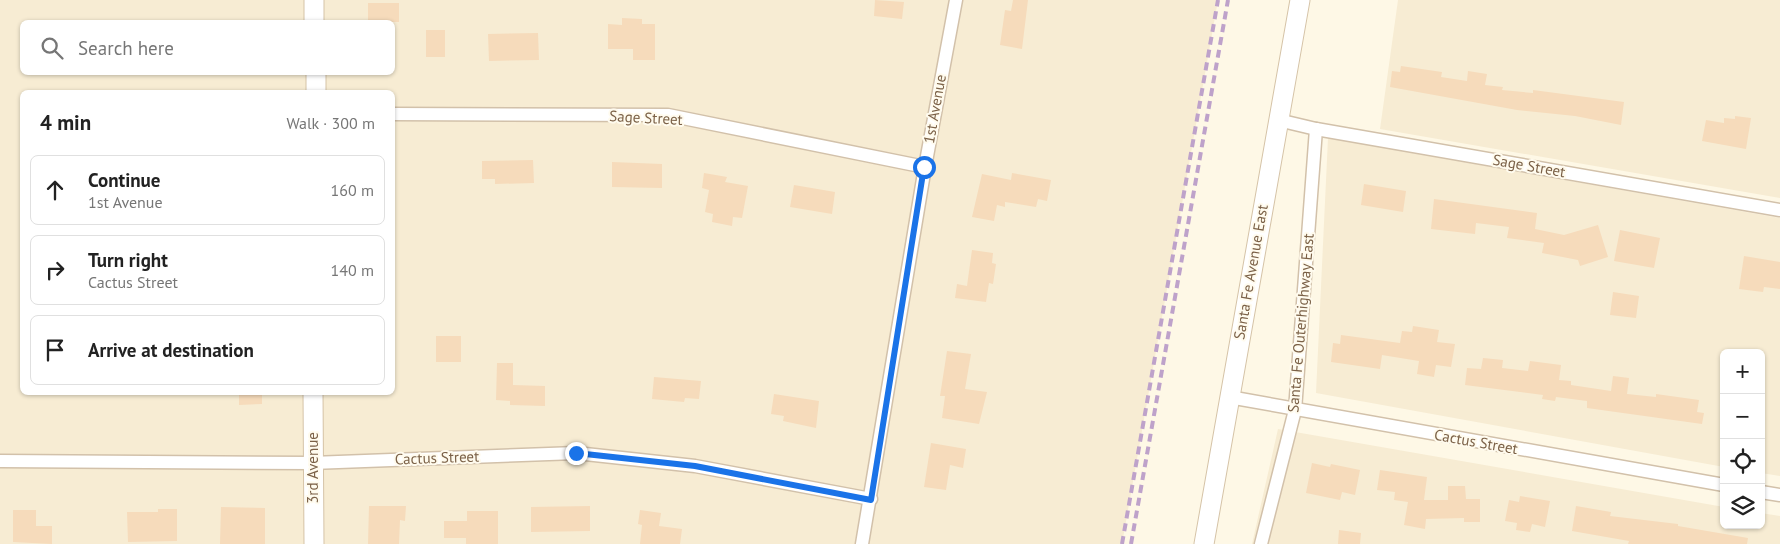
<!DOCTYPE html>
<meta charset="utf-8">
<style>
:root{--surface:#fff;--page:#f2f2f2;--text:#222;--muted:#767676;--line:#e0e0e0}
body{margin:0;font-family:"PT Sans",sans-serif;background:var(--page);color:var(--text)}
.controls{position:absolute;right:15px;bottom:15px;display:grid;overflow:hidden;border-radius:8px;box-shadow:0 1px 4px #0004}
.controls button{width:45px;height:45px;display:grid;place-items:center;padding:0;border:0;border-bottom:1px solid var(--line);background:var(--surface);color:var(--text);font:25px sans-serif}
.stop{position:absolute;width:15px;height:15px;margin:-11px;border:4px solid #1a73e8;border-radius:50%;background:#fff}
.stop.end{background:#1a73e8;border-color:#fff;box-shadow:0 1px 5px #0008}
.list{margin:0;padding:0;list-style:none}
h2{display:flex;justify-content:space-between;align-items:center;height:65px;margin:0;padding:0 20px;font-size:21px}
h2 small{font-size:16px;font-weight:400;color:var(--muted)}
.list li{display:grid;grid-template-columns:32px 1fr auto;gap:15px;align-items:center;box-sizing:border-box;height:70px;margin:0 10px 10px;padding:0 10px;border:1px solid var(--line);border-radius:8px}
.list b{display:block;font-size:19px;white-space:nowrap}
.list p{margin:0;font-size:16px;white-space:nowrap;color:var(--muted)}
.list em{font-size:16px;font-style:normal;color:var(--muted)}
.icon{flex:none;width:28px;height:28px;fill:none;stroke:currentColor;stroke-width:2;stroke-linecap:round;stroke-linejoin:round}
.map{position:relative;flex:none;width:1780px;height:544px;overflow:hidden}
.search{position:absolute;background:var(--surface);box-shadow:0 1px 4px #0004;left:20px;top:20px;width:375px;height:55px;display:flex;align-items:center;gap:12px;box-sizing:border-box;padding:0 18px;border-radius:8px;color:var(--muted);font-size:19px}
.panel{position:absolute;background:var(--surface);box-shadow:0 1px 4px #0004;left:20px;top:90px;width:375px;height:305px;border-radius:8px}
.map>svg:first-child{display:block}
.residential{fill:#f7ecd3;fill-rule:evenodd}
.building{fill:#f6dbbb}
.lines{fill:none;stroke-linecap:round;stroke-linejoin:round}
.street-casing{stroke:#d2c1aa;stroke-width:15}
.secondary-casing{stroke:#d5c3a7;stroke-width:21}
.street{stroke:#fff;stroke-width:12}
.secondary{stroke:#fff;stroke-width:19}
.rail{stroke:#bea2ca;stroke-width:4;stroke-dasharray:8 5;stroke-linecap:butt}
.route{stroke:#1a73e8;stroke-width:6}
.labels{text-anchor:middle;stroke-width:4;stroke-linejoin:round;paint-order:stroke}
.street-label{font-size:15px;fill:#7b6147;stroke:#fffbee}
</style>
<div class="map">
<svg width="1780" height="544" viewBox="0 0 1780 544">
<rect width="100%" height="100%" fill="#fef8e6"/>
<g class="residential">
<path d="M0,0H1218L1122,544H0ZM22,22H392V72H22ZM22,92H392V392H22Z"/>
<path d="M1398,0H1780V198L1380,129Z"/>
<path d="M1328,138L1780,218V476L1761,473V353H1724V467L1316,393Z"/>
<path d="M1278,429L1724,507V525H1761V513L1780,516V544H1252Z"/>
</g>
<g class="building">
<path d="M875,0L904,2L902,19L874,16Z"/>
<path d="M1013,0H1028L1022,49L1000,45L1005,10L1011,11Z"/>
<rect x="368" y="3" width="31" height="19"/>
<path d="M622,18L642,19V24H655V60H633V49H608V24L622,25Z"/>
<rect x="426" y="30" width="19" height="27"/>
<path d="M538,33L539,60L489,61L488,34Z"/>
<path d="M1401,66L1442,72L1441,77L1467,81L1468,71L1487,74L1485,85L1503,87L1502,90L1533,93V90L1624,102L1621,125L1575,116L1517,110L1390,87L1392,71L1400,72Z"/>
<path d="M1735,116L1751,118L1746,149L1702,141L1706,120L1724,123V118L1735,119Z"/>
<path d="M533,160L534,183L495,184V179H482V161Z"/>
<path d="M612,162L662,164V188L612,187Z"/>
<path d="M704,173L727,177L725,182L748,186L742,218L733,217L732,226L712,222L713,214L705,212L709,190L702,188Z"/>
<path d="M1012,173L1051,180L1047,201L1038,199L1036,207L1005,202V207L997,205L994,221L972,217L982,174L1011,180Z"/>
<path d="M1364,184L1406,191L1403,212L1361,205Z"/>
<path d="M794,185L835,192L832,214L790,207Z"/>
<path d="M1434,199L1537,213L1535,229L1564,235L1598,225L1608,257L1580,266L1578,260L1542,253L1544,243L1507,238L1509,227L1476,223L1475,234L1431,229Z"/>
<path d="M1620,230L1660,238L1654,268L1614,261Z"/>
<path d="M972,250L993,253L992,263L996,264L993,284L989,283L986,302L955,298L957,284L967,286Z"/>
<path d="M1744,256L1780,262V289L1764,287L1763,292L1739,289Z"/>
<path d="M1613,292L1639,296L1636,318L1610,315Z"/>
<path d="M1413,326L1439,330L1437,342L1455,344L1451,367L1436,365L1434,377L1417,374L1419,361L1382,355L1380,369L1331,362L1333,343L1340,344L1341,335L1400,343L1402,331L1412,332Z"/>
<rect x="436" y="336" width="25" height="26"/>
<path d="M947,351L971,354L965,389L987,392L979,424L942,418L945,396H940Z"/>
<path d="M1483,358L1503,360L1502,368L1528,371L1530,361L1561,365L1559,380L1571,381V385L1611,391L1613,376L1629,378L1627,394L1656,397V394L1699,400L1697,412L1704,413L1702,424L1587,408V401L1556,397L1555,401L1542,399L1543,395L1465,385L1467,368L1481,369Z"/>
<path d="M497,363H513V385L545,386V406L510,405V401L496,400Z"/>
<path d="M654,377L701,381L699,399L685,398L684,402L652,399Z"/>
<path d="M239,392H262V404L239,405Z"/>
<path d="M774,394L819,401L816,428L783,421L784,416L771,414Z"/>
<path d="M931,443L966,449L963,468L950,465L946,490L924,487Z"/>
<path d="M1312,463L1330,467L1331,464L1360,470L1355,495L1342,492L1340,500L1306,493Z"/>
<path d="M1380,470L1427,477L1424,500H1448V486H1465L1466,499H1480V522H1464V518L1426,519L1425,529L1404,525L1408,502L1394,500L1395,492L1377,490Z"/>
<path d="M1520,496L1550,501L1545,527L1532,524L1530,532L1516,530L1517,523L1505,521L1509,500L1519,502Z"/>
<path d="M369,506H406L405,521L400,520L399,544H368Z"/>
<path d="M590,506V531L531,532V507Z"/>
<path d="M1576,506L1611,512L1610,516L1678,524V526L1748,538L1747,544H1628L1629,541L1572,531Z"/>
<path d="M221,507L265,508V544H220Z"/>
<path d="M158,509H177V541L128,542L127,512H158Z"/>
<path d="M13,510H36V526H52V544L13,542Z"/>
<path d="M640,510L661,513L659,526L682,529L680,544H640L642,525L638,524Z"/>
<path d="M467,511H498V544H466V538H444V521H467Z"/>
<path d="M1339,530L1361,533L1360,544H1338Z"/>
</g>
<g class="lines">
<g class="street-casing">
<g id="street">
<path d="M392,114L668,115L925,167"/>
<path d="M1278,120L1316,129L1780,210"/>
<path d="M1229,397L1724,485"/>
<path d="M0,461L312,463L576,453L695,466L871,499"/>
<path d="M1761,492L1780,495"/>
<path d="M862,544L925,167L956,0"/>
<path d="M1261,544L1295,410L1316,129"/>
</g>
</g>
<g class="secondary-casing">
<g id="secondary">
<path d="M314,0V22"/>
<path d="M316,72V92"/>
<path d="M313,392L314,544"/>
<path d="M1204,544L1300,0"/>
</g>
</g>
<use href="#street" class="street"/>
<use href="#secondary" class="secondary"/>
<g class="rail">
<path d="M1122,544L1218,0"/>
<path d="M1131,544L1228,0"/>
</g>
</g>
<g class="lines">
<path class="route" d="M576,453L695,466L871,500L924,167"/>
</g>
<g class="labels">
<g class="street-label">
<text transform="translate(935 109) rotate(-80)" y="5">1st Avenue</text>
<text transform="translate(646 118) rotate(3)" y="5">Sage Street</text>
<text transform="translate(1529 166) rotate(10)" y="5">Sage Street</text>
<text transform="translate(1251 272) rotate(-80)" y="5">Santa Fe Avenue East</text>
<text transform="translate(1301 323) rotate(-85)" y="5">Santa Fe Outerhighway East</text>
<text transform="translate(1476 442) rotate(10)" y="5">Cactus Street</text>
<text transform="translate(437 458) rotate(-2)" y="5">Cactus Street</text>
<text transform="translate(313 468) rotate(-90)" y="5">3rd Avenue</text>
</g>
</g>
</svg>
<div class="controls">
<button>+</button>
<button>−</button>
<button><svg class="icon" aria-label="locate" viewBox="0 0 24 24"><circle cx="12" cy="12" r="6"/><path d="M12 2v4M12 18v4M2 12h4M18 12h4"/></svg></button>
<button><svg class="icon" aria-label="layers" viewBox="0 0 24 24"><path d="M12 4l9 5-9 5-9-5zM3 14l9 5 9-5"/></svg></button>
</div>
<div class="stop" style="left:924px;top:167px"></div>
<div class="stop end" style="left:576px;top:453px"></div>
<div class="search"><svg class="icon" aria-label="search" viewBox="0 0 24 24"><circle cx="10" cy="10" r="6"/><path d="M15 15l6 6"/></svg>Search here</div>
<section class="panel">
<h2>4 min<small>Walk · 300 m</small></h2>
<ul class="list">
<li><svg class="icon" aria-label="ahead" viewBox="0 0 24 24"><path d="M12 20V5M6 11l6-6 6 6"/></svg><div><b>Continue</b><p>1st Avenue</p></div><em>160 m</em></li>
<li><svg class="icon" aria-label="right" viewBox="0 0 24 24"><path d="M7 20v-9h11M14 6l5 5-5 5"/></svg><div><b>Turn right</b><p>Cactus Street</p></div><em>140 m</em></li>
<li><svg class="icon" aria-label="arrive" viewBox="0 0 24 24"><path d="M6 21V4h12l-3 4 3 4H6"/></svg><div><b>Arrive at destination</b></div></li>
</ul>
</section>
</div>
